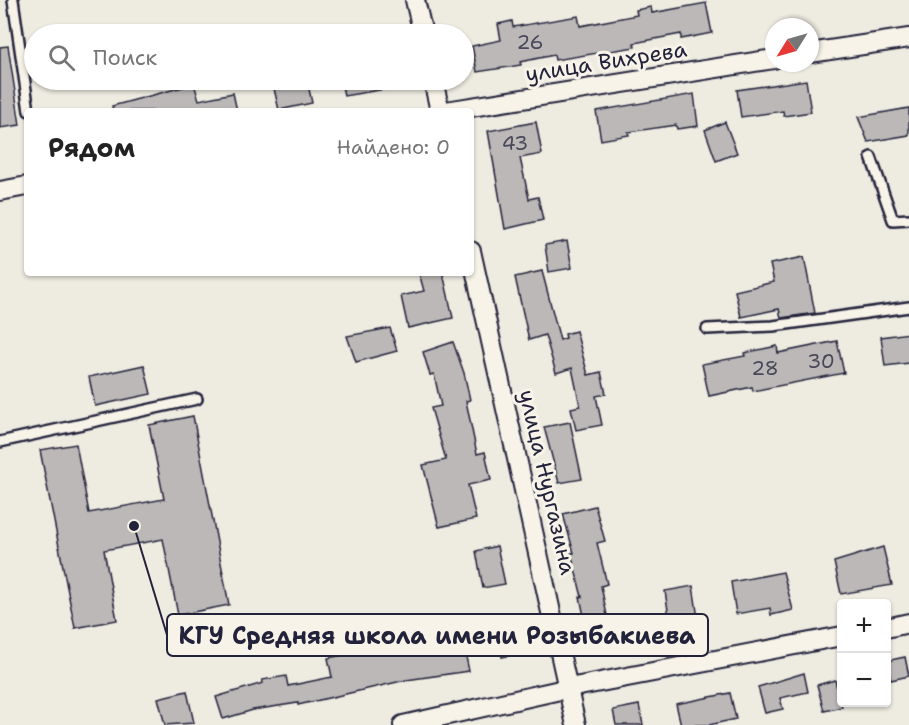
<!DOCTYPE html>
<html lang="ru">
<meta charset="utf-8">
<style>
:root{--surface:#fff;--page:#f6f6f6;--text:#222;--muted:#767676;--line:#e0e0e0}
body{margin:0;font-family:"Shantell Sans",sans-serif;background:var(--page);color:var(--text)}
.controls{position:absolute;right:18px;bottom:18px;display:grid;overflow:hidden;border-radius:6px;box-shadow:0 2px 4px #0004}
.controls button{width:54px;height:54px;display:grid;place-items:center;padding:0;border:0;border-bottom:2px solid var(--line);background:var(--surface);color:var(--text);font:30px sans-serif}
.compass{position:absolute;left:765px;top:18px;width:54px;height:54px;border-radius:50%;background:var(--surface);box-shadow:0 2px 4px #0004;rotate:233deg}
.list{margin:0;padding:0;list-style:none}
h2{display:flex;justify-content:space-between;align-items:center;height:78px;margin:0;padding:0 24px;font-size:26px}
h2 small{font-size:20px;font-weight:400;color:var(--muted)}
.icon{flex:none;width:33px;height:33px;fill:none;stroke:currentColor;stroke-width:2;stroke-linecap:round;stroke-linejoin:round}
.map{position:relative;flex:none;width:909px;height:725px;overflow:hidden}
.search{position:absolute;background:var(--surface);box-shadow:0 2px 4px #0004;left:24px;top:24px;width:450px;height:66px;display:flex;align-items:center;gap:15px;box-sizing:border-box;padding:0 21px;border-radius:33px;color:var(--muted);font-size:22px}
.panel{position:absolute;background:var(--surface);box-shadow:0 2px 4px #0004;left:24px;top:108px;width:450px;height:168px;border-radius:6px}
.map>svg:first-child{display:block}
.building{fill:#bbb8b7;stroke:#22223b;stroke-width:1.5}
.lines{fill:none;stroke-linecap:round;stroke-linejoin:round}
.service-casing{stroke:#22223b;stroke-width:14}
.minor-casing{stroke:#22223b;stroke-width:22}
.service{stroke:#f7f3e8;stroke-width:9}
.minor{stroke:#f7f3e8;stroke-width:18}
.labels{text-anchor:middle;stroke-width:6;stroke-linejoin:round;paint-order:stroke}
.number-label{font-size:20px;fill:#48485a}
.street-label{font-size:22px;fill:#22223b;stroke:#f7f3e8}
.leader{fill:none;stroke:#22223b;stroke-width:2}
.callout-dot{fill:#22223b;stroke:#f7f3e8;stroke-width:2}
.callout{fill:#f7f3e8;stroke:#22223b;stroke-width:2}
.callout-label{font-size:24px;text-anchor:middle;font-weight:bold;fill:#22223b}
</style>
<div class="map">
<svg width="909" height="725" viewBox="0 0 909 725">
<rect width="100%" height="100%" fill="#eeebe1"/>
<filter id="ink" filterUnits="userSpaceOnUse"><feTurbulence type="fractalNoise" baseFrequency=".0167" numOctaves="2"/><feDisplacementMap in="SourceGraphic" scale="12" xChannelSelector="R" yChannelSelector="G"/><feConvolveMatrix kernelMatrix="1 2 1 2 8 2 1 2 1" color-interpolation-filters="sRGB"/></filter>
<g filter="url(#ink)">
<g class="building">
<path d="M706,3L712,33L681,39V34L634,43L635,47L555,60L554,55L520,62L521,65L477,72L472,46L501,40L498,24L512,21L513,27L578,16L580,26L637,15L636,10L651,7L652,13Z"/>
<path d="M8,46L20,125L0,128V47Z"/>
<path d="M272,80H307L312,103L279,110Z"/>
<path d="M341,80H397V87L344,96Z"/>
<path d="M806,80L811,112L784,116L783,111L741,117L737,90Z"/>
<path d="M194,84L199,100L233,93L237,111H113L112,106Z"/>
<path d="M694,94L698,126L677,129L676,125L628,132L629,135L601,140L596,111Z"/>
<path d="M909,108V135L868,142L858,117Z"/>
<path d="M536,122L542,154L520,158L529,199L538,197L543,220L505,229L488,131Z"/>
<path d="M725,122L737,153L716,161L705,130Z"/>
<path d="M567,241L572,268L549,272L545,245Z"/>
<path d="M804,257L815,313L781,318L779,309L741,317L735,291L774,282L770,264Z"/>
<path d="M542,271L560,340L566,338L565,334L576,331L588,375L601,372L606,394L596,396L602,425L576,430L571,408L580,406L572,368L556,373L545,335L529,340L515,277Z"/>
<path d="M419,273H443L453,318L408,328L401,296L424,291Z"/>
<path d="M390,328L397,351L356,362L347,336Z"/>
<path d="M909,333V363L885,366L881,337Z"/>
<path d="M837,341L844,373L753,391L752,387L709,396L702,364L745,356L744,353L777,346L778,353Z"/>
<path d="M453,342L464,373L470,400L466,401L477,454L485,452L491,480L468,485L476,519L439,527L423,465L446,460L431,408L441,406L434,374L430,375L423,352Z"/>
<path d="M144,365L151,394L95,406L89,377Z"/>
<path d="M193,416L229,605L178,615L163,539L104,550L117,620L75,628L40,450L76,444L89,513L164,499L149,425Z"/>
<path d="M570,422L582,479L559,483L544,427Z"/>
<path d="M595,506L605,541L597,543L607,584L601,586L612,640L590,645L580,597H582L571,553H574L563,514Z"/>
<path d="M497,546L505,584L483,588L476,551Z"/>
<path d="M883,547L892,585L841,594L834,562Z"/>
<path d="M783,572L793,610L771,615L770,608L736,614L731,582Z"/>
<path d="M693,586L698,618L670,623L665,591Z"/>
<path d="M522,617L530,651L502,657L494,623Z"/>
<path d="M388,622L393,645L461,633L469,671L406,680L298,705V703L253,710L223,719L216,697L263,683L262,680L286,676L288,686L332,677L328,658L371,650L366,627Z"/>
<path d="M905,657L909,676L891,680L886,661Z"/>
<path d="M804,673L808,692L780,698L783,709L765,713L758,687Z"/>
<path d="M835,680L842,707L824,711L817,685Z"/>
<path d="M187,691L194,723L165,725L158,698Z"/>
<path d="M730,693L736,719L709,725H681L676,704Z"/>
<path d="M639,705L643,725H616L613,710Z"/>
</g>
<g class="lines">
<g class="service-casing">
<g id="service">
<path d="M13,0L29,111"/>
<path d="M871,157L893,220L909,219"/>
<path d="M707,329L773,326L909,307"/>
<path d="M0,442L197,399"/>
</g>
</g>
<g class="minor-casing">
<g id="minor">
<path d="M415,0L423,34"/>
<path d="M810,53L909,38"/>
<path d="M433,80L440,111"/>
<path d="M446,111L774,59"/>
<path d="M0,191L27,186"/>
<path d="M471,251L576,725"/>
<path d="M886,628L909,623"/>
<path d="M403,725L569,688L842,636"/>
</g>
</g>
<use href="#service" class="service"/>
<use href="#minor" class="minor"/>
</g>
</g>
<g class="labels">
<g class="number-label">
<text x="530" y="49">26</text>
<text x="515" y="150">43</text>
<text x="821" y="368">30</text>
<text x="765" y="375">28</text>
</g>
<g class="street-label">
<text transform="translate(606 61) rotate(-9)" y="8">улица Вихрева</text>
<text transform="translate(548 482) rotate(77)" y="8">улица Нургазина</text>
</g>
</g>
<path class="leader" d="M134 526L167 635"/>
<circle class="callout-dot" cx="134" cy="526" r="6"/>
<rect class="callout" x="167" y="614" width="541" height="42" rx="6"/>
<g class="callout-label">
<text x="437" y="644">КГУ Средняя школа имени Розыбакиева</text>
</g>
</svg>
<div class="controls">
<button>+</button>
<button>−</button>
</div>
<svg class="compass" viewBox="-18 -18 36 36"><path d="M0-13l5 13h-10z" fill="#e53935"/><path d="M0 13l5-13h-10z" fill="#767676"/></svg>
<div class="search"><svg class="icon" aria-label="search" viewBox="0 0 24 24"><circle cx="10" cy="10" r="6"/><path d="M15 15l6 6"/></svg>Поиск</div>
<section class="panel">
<h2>Рядом<small>Найдено: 0</small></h2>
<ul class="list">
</ul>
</section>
</div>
